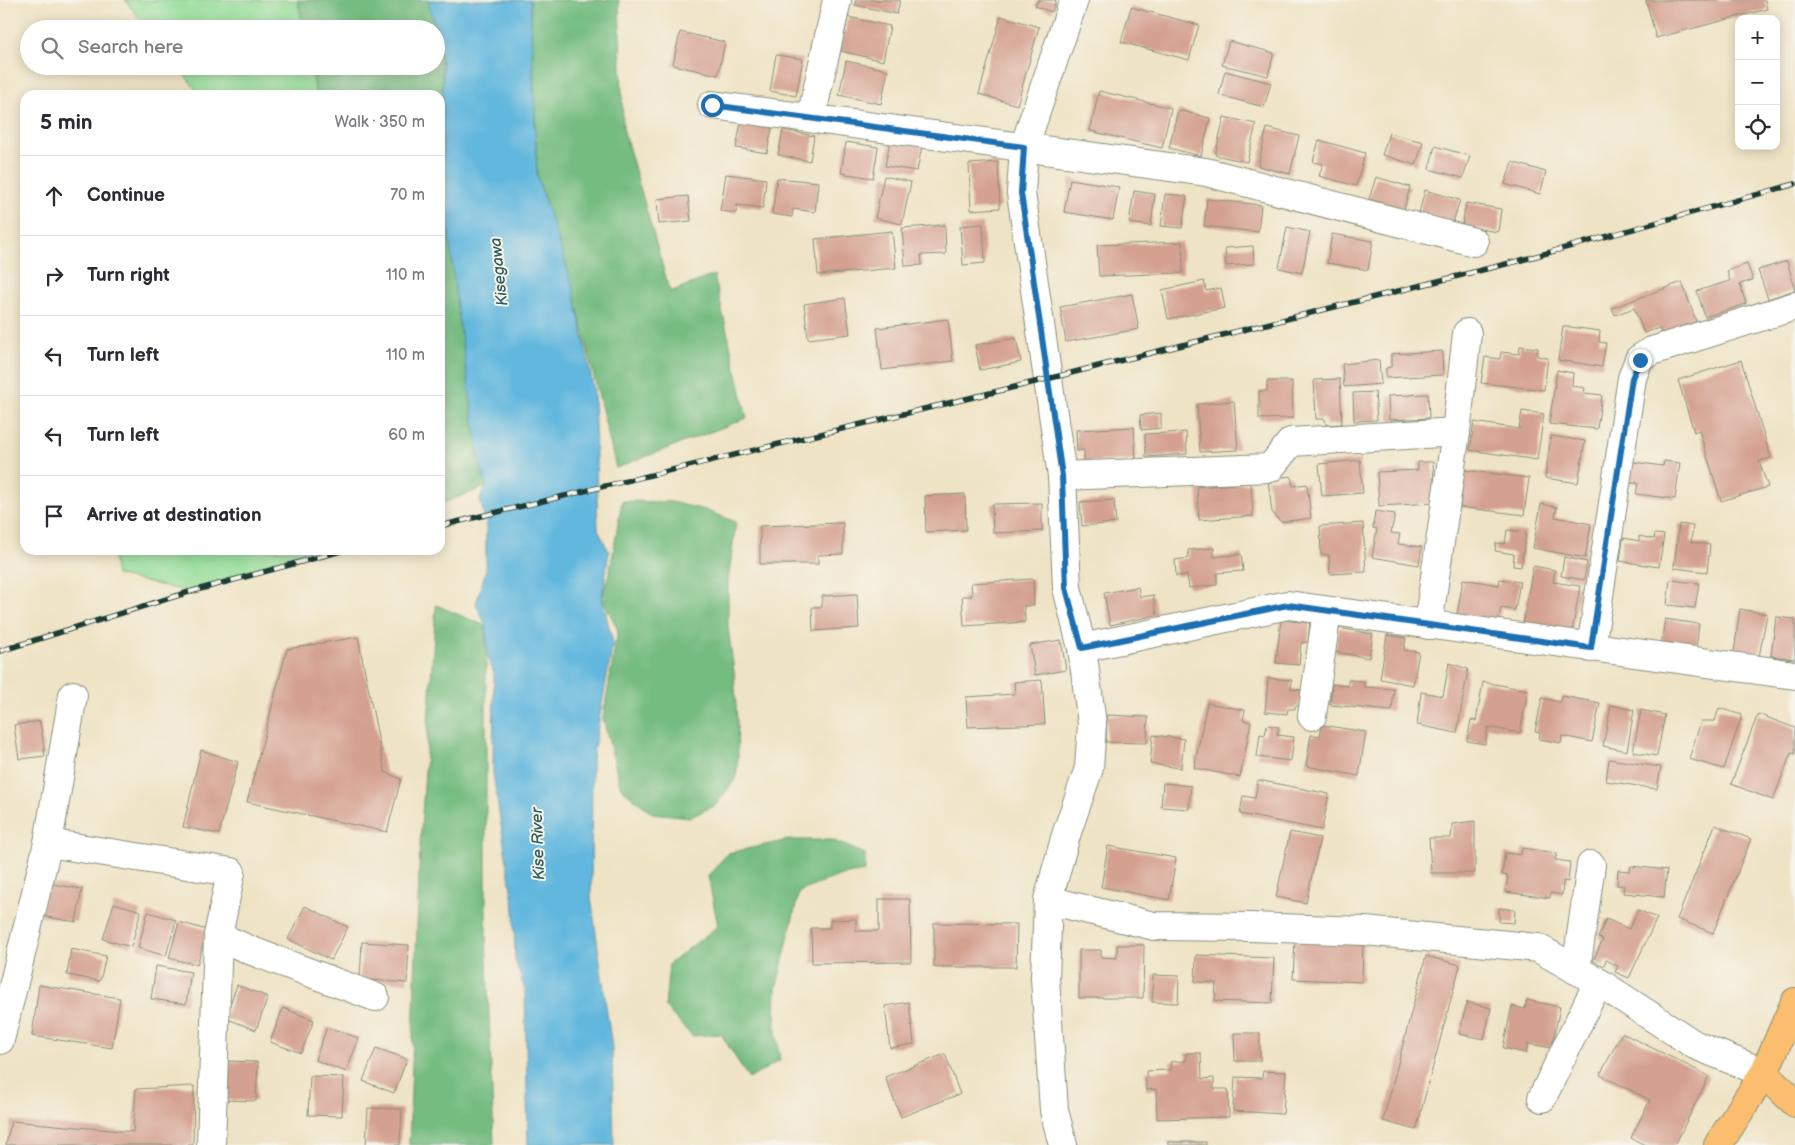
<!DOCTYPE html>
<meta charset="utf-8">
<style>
:root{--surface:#fff;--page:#f7f7f7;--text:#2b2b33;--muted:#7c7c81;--line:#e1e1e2}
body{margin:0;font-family:"Balsamiq Sans",sans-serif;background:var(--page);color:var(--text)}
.controls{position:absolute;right:15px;top:15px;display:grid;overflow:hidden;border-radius:10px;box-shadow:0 2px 12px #0003}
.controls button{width:45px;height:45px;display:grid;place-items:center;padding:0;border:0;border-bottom:1px solid var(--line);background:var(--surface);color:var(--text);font:25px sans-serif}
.stop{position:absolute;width:15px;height:15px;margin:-11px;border:4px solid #1f6fb2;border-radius:50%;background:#fff}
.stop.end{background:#1f6fb2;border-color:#fff;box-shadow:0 1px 5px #0008}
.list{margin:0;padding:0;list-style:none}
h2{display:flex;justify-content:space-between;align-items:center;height:65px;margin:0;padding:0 20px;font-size:21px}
h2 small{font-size:16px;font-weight:400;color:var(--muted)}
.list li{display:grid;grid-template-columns:32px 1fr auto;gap:15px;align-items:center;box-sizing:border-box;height:80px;padding:0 20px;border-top:1px solid var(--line)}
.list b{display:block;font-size:19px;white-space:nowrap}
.list em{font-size:16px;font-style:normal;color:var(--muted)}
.icon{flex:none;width:28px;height:28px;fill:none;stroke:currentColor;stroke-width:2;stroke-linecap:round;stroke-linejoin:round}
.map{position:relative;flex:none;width:1795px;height:1145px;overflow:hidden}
.search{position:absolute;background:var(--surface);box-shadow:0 2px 12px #0003;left:20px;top:20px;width:425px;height:55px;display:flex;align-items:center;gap:12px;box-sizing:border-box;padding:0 18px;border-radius:28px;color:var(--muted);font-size:19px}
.panel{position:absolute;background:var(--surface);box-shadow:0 2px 12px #0003;left:20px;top:90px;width:425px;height:465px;border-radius:15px}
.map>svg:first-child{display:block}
.green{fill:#92dd98;stroke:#588d66}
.forest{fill:#75bc80;stroke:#4a7c5a}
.water{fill:#62b7de;stroke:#407a89}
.building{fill:#d4a090}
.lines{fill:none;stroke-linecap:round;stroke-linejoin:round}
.minor-casing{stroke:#87907c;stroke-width:30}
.major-casing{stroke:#87907c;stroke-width:30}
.highway-casing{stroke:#87907c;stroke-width:30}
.minor{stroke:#fff;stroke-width:28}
.major{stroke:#fbbd6e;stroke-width:28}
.highway{stroke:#fbbd6e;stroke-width:28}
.rail-casing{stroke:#1f3d34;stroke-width:5.5}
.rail{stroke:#f7f3e8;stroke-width:4;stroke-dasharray:11;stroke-linecap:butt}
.route{stroke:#1f6fb2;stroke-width:6}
.labels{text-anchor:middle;stroke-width:4;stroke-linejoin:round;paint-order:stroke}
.water-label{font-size:16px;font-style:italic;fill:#305c5e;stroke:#f7f3e8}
</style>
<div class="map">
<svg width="1795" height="1145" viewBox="0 0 1795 1145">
<rect width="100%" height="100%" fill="#f7f3e8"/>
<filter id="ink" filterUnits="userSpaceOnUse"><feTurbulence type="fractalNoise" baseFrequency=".02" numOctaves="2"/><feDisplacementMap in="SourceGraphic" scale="10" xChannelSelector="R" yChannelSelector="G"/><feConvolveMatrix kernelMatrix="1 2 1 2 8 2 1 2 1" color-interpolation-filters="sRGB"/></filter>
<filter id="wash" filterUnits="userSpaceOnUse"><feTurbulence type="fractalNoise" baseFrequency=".0096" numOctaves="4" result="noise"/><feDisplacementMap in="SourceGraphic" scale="20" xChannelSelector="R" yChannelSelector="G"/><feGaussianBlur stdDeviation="1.12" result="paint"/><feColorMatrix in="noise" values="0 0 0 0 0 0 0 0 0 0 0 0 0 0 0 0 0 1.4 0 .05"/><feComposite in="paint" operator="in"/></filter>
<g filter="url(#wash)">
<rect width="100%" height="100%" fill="#efe3c5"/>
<g class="green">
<path d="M125,0H298L303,29H148Z"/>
<path d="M178,66H311L316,95H200Z"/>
<path d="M112,550H311L189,592L116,575Z"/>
</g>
<g class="forest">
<path d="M298,0H434L486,487L440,504V95H316L311,66H436V29H303Z"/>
<path d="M530,0H619L623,128L670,292L714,275L747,418L616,468L575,297L537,176Z"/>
<path d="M622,501L671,502L705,510L736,522L728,581V627L734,672L737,722L738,756L736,778L717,804L691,817L652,813L621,788L603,718L618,630L602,598L610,570Z"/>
<path d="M436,605L486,626V935L494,1145H409L420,845Z"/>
<path d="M788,840H832L865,854V871L841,875L799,892L776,989L775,1024L780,1060L749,1079L721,1034L692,1036L665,1007L669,964L718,926L708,876L728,853Z"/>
</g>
<path class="water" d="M428,0H530L537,176L573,287L594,390L598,529L609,552L602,598L613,643L592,759L591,897L612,1049L614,1145H528L525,990L515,960L514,908L493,773L494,673L488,659L486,626L476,604L486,570V525L480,499L486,487L479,457L457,307L442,171L443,71L436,29Z"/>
<g id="blocks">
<g class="building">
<path d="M856,0H900L897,14L855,5Z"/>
<path d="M1038,0H1056L1052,12L1035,6Z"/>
<path d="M1646,0H1765L1767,9L1656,38Z"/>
<path d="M1131,7L1199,25L1189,60L1121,42Z"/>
<path d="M1001,16L1039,27L1017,105L979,94Z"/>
<path d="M848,17L890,26L883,61L841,51Z"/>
<path d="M680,32L725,42L718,75L673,65Z"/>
<path d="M1229,41L1274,53L1268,76L1222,65Z"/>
<path d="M776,55L803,59L796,96L770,91Z"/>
<path d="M846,61L888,70L881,104L839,95Z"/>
<path d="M1225,71L1271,83L1264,107L1219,95Z"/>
<path d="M1099,91L1171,108L1162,148L1090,131Z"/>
<path d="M1178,110L1210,118L1201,156L1169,148Z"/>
<path d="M1224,117L1256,124L1247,162L1215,155Z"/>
<path d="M741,122L772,128L767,153L736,148Z"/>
<path d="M1267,128L1299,136L1290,174L1258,166Z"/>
<path d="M783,130L814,136L810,161L778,155Z"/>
<path d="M1389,133L1423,142L1416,165L1382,155Z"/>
<path d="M1319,140L1365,153L1356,186L1319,176L1323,164L1313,162Z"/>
<path d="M890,141L922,146L917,171L885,166Z"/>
<path d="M846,142L878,147L873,178L841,173Z"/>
<path d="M1435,146L1470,156L1463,178L1429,169Z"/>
<path d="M998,162L1000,208L971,210L969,164Z"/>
<path d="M1512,162L1546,172L1540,194L1505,184Z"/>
<path d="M726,174L766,179L763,208L737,205L736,213L720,211Z"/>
<path d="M884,176L911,182L902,224L875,218Z"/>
<path d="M1376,177L1410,187L1404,209L1369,199Z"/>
<path d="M777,178L818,182L815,212L793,209L792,217L772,214Z"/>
<path d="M1070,179L1119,187L1113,220L1064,212Z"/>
<path d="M1425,190L1460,200L1453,222L1419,213Z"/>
<path d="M1134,191L1155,194L1151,226L1129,223Z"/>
<path d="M1165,194L1187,196L1182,228L1161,226Z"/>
<path d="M688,196L691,221L659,224L657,199Z"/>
<path d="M1207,199L1261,205L1258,232L1204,226Z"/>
<path d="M1466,203L1501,209L1498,232L1462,226Z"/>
<path d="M983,224L985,263L963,265L960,226Z"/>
<path d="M945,225L946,254L921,255L922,265L905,266L902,228Z"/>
<path d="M1287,227L1310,232L1302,273L1279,268Z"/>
<path d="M892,231L896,268L818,275L815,239Z"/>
<path d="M1332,234L1373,241L1368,270L1327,263Z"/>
<path d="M1182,242L1183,273L1099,276L1097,245Z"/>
<path d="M1253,246L1254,264L1226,266L1225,248Z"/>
<path d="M1787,261L1795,290L1768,299L1758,270Z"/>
<path d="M1747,264L1753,280L1740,284L1746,304L1705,317L1697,291L1730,281L1727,271Z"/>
<path d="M1204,281L1206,291L1221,288L1225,308L1168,319L1162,290Z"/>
<path d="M1682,282L1697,324L1663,336L1659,328L1644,333L1634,308L1615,315L1612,308Z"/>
<path d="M1132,294L1139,329L1066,342L1060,307Z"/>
<path d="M845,298L850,334L808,339L804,304Z"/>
<path d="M948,319L953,361L882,370L877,328Z"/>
<path d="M1563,326L1600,331L1599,342L1606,343L1602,367L1558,360Z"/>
<path d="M1016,338L1021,362L980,370L975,345Z"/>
<path d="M1520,346L1538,348L1537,356L1548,358L1544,390L1481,383L1485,357L1500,359L1501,352L1519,354Z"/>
<path d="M1442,351L1443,375L1386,378V368L1391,367V354Z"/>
<path d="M1379,360L1381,384L1344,387L1342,364Z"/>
<path d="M1741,360L1771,458L1759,461L1768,487L1721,501L1699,430L1694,432L1678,380Z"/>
<path d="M1557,370L1573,373L1572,386L1585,388L1584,393L1602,395L1597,429L1549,424Z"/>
<path d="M1340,379L1342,424L1326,425L1325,419H1316L1314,380Z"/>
<path d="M1267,381H1292L1293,418L1259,419V391H1267Z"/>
<path d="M1375,392L1377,420L1354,421L1353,393Z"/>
<path d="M1428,394L1429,418L1389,420L1388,396Z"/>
<path d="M1234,401L1238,450L1200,452L1197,404Z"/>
<path d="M1522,411L1544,414L1537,460L1470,450L1474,422L1519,429Z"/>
<path d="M1161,413V428L1141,430L1140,415Z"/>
<path d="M1134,427L1136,460L1084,462V450L1077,451L1076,430Z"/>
<path d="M1186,432L1187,454L1146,457L1145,434Z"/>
<path d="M1551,436L1585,441L1578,483L1545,478Z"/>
<path d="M1360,460L1363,493L1322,496L1319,464Z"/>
<path d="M1664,461L1680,463L1675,499L1636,494L1638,483H1630L1633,462L1663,466Z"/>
<path d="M1418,462H1433L1435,503L1379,506L1377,472L1418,470Z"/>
<path d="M1464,470L1529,478L1524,515L1460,507Z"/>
<path d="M1291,476L1293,486L1307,484L1311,518L1281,522L1272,512L1268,479Z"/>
<path d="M1251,483L1253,516L1199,520L1197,487Z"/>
<path d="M965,494L966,530L926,532L925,496Z"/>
<path d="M1114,500L1116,523L1082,526L1080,502Z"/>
<path d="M1042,503V531L993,533L992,504Z"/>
<path d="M1541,504L1557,507L1555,517L1591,524L1585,558L1533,548Z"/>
<path d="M1375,511L1395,514L1391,533L1400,534L1398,544L1422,547L1419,565L1372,557L1377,529L1373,528Z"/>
<path d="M843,523V554L818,555V564H760V526Z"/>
<path d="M1363,523L1366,572L1330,574L1329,555H1321L1320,526Z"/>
<path d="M1679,524L1693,526L1691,542L1710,545L1707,572L1674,568Z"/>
<path d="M1507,530L1526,532L1521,567L1513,566L1514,554L1495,551L1496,543L1505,544Z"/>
<path d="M1655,534L1664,535L1659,567L1620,561L1623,538L1639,541V536L1654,539Z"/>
<path d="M1214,548V557L1241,554L1243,571L1217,573V585L1189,588L1187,575L1176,576L1175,560L1189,558L1188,550Z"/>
<path d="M1564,557L1587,562L1584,580L1561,576Z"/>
<path d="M1533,566L1555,570L1553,582L1580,586L1572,632L1523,623Z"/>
<path d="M1033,579L1034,605L1024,606L1025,622L964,626L962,596H972L971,583Z"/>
<path d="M1463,579L1499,585L1500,579L1520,582L1515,610L1501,608L1498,623L1457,616Z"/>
<path d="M1670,580L1699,583L1695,608L1667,605Z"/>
<path d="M1138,587L1140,597L1153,595L1157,615L1110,625L1104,593Z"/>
<path d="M857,594L859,628L813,631L812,607H822V596Z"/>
<path d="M1740,609L1767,614L1759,657L1734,652Z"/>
<path d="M1776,617L1795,619V659L1771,656Z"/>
<path d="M1665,619L1699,624L1696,649L1661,645Z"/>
<path d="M1281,620L1310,623L1308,642L1301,643L1299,665L1276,663Z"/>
<path d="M1339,628L1373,634L1369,658L1335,652Z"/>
<path d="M1387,635L1406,638L1404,650L1419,652L1413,685L1380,679Z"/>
<path d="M358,637L385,772L401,779L387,832L247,802L287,649Z"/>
<path d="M1061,640L1066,670L1035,675L1030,645Z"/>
<path d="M1449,663L1468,669L1457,733L1417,725L1421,692L1443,696Z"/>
<path d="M1268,678L1292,680L1291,689L1301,690L1299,706H1295V709H1288L1287,714L1265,712Z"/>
<path d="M1042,680L1045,724L968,727L966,697L1015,694L1014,682Z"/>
<path d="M1348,680L1364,681V687L1394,689L1392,711L1330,705L1332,684L1348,686Z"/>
<path d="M1483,682L1528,690L1520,733L1488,727L1485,744L1467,741L1471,720L1476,721Z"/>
<path d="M1562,696L1600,703L1592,742L1562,736L1561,743L1539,739L1540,733L1535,732L1542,698L1560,702Z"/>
<path d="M1207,703L1245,710L1243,720L1251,722L1240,777L1194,768Z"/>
<path d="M1611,705L1634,710L1627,751L1603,746Z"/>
<path d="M1719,708L1742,715L1724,769L1689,759L1701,721H1715Z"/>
<path d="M1641,710L1665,715L1657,756L1633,752Z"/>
<path d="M1758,714L1795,728V754L1791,753L1773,800L1731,784Z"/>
<path d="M1107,715L1148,717L1147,743L1106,742Z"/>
<path d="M40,721L45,756L19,759L14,725Z"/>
<path d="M1267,725L1279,727L1277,735L1294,737L1291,761L1257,757L1260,734L1265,735Z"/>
<path d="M1322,725L1366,732L1359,776L1306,766L1311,735L1320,736Z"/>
<path d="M1153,735L1184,739L1181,768L1150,764Z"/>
<path d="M201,750L238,762L219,834L183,827Z"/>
<path d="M1609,759L1661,767L1657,789L1606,781Z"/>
<path d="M1258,780L1329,794L1322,830L1240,814L1243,796L1255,798Z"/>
<path d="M1163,783L1191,786L1189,809L1161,807Z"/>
<path d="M1475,821V873H1431L1429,838H1451L1452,824Z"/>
<path d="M1715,825L1751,839L1713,933L1677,919Z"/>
<path d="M1290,832L1320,838L1306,903L1276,897Z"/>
<path d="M1108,846L1176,858L1169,900L1101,887Z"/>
<path d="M1522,848L1557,853L1555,860L1570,862L1568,882L1563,881L1562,895L1551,893L1550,898L1506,892L1508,876L1502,875L1505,853L1521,855Z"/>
<path d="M1631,866L1667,870L1664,897L1623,893L1624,886L1617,885L1618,870L1630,871Z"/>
<path d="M46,883L82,889L76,922L41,916Z"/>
<path d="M879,899H910L911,962L812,963L811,928H830V920L856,919V931H879Z"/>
<path d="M114,903L141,911L131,947L103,939Z"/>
<path d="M305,906L348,927L331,960L288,939Z"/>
<path d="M1499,908L1515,910L1514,923L1499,922Z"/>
<path d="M1638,910L1657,918L1629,978L1615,972L1618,966L1606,960L1604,966L1593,961L1603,939L1598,938L1606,919L1629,929Z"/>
<path d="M148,912L176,920L166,956L138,948Z"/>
<path d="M179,922L207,930L197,965L169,958Z"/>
<path d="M934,923L1017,924L1016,967H934Z"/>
<path d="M1295,940L1363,942L1362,982L1293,979Z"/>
<path d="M362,942L409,945L407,983L360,979Z"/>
<path d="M1117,945H1144L1143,998H1079V950H1101V957L1117,958Z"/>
<path d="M71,949L106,956L100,981L67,975Z"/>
<path d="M1196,955L1274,958L1272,1003L1215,1001L1216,983L1195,982Z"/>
<path d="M1426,956L1460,965L1416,1130L1383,1121Z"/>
<path d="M156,966L191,972L186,1004L151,999Z"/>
<path d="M1153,975L1179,976L1178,1003L1152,1002Z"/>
<path d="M39,985L120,998L112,1048L32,1036Z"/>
<path d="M237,985L268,997L256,1030L225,1018Z"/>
<path d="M1527,1000L1560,1007L1552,1048L1528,1044L1526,1053L1503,1048L1512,1006L1525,1009Z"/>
<path d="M909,1002L914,1044L890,1048L885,1006Z"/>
<path d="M1467,1002L1491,1008L1484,1039L1459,1034Z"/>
<path d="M283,1008L314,1020L301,1053L270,1042Z"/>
<path d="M327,1027L359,1038L346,1072L315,1060Z"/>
<path d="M1234,1033H1260V1061H1235Z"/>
<path d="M1622,1033L1709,1076L1675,1145H1645L1631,1138L1650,1100L1600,1075Z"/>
<path d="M376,1048L407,1059L394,1093L363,1081Z"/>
<path d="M1186,1053H1201L1202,1079L1214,1078V1089H1228L1229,1117L1157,1119L1156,1089L1146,1090V1071L1171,1070L1170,1062L1186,1061Z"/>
<path d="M945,1054L960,1094L901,1117L885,1077Z"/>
<path d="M224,1061L258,1062L256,1101L222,1100Z"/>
<path d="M1263,1071L1286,1072L1283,1114L1233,1111L1235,1077L1262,1078Z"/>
<path d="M310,1076L344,1077L342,1116L308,1115Z"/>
<path d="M194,1086L193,1145H6L11,1121L133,1132L136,1089Z"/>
<path d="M368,1108L402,1109L400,1145H366Z"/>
<rect x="1168" y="1142" width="38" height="3"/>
</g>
</g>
</g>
<g filter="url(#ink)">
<use href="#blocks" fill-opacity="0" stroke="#87907c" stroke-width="1"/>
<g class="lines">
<g class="minor-casing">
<g id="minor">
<path d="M712,105L1206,172L1474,242"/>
<path d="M811,118L837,0"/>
<path d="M1062,476L1270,468L1291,442L1456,432"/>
<path d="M1428,625L1456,432L1467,333"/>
<path d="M1082,648L1288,605L1795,675"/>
<path d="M1591,648L1632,378L1639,359L1652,351L1795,306"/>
<path d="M1312,716L1327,611"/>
<path d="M48,843L231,872L218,936L252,951L375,997"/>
<path d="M1048,900L1154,926L1250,927L1365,931L1538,948L1603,985L1695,1045L1764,1073"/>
<path d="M1576,970L1591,865"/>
<path d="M0,1040L48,843L73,695"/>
<path d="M1542,1098L1598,982"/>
<path d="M211,1145L218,936"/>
<path d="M1063,1145L1054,1110L1045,978L1048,900L1066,835L1089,768L1092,724L1082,648L1067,588L1062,476L1021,193L1024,147L1074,0"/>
</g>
</g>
<g class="major-casing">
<path id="major" d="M1718,1145L1764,1073"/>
</g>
<g class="highway-casing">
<path id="highway" d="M1795,1002L1764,1073L1795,1103"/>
</g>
<use href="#minor" class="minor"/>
<use href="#major" class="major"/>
<use href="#highway" class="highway"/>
<g class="rail-casing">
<g id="rail">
<path d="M440,526L1015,387L1518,261L1795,184"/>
<path d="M0,651L189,592L345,550"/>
</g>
</g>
<use href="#rail" class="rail"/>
</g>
</g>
<g class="lines" filter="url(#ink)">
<path class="route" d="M712,105L1024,147L1021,193L1062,476L1066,588L1082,648L1288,605L1591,648L1632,378L1640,360"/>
</g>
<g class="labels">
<g class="water-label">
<text transform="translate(498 272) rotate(-96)" y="6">Kisegawa</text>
<text transform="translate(537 844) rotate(-92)" y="6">Kise River</text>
</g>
</g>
</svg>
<div class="controls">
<button>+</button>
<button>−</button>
<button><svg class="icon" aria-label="locate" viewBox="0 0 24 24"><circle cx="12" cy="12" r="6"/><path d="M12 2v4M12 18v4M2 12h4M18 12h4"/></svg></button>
</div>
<div class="stop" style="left:712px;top:105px"></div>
<div class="stop end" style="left:1640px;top:360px"></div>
<div class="search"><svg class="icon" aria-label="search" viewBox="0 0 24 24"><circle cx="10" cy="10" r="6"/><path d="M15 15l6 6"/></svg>Search here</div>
<section class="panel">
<h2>5 min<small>Walk · 350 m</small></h2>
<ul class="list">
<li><svg class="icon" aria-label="ahead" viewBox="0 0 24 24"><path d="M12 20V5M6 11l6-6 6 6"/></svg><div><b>Continue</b></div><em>70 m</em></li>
<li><svg class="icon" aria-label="right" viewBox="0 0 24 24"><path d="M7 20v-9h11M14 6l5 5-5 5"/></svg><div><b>Turn right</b></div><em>110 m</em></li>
<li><svg class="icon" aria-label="left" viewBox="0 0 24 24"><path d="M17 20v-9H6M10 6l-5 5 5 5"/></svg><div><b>Turn left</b></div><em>110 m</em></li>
<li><svg class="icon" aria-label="left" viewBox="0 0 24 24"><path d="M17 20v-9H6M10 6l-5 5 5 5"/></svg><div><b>Turn left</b></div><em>60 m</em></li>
<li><svg class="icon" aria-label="arrive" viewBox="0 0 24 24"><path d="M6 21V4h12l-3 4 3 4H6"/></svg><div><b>Arrive at destination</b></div></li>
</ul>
</section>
</div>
